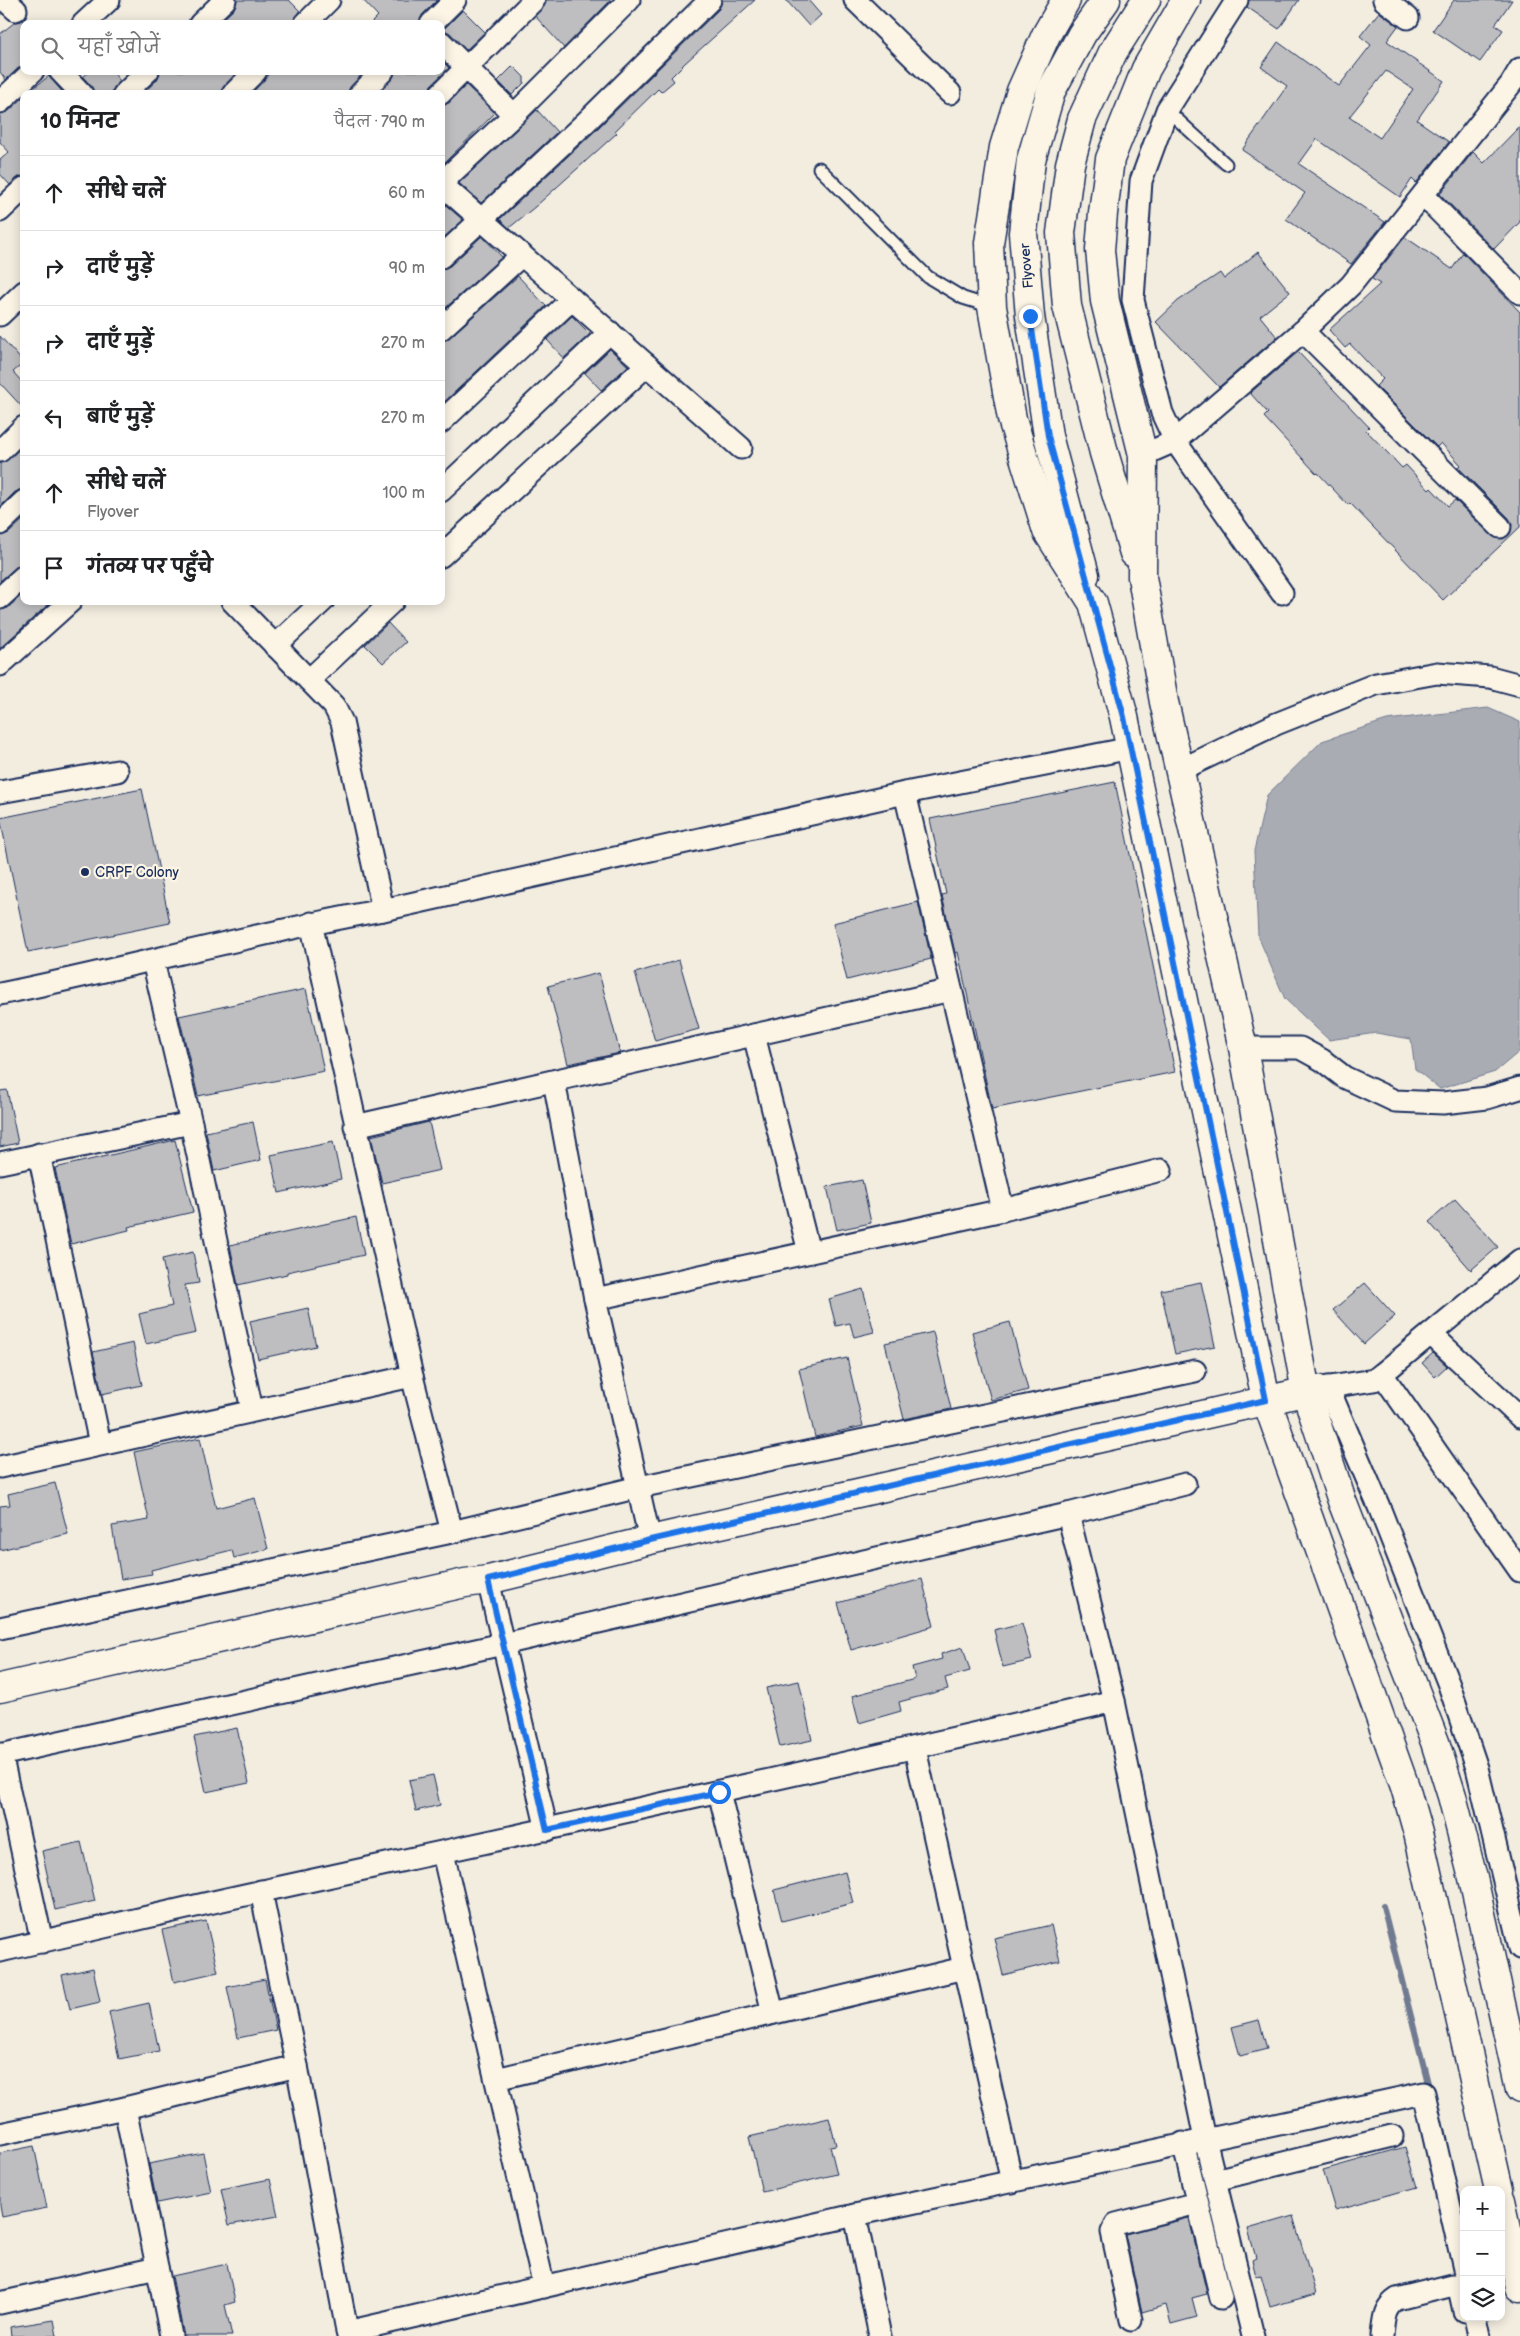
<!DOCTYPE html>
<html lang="hi">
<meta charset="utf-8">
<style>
:root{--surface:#fff;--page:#f2f2f2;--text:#202124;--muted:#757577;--line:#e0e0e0}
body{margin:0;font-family:"Balsamiq Sans","Playpen Sans Deva",sans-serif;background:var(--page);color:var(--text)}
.controls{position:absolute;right:15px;bottom:15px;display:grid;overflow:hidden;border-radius:10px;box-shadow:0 2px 12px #0003}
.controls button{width:45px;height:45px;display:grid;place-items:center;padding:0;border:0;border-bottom:1px solid var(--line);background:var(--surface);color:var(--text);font:25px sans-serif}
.stop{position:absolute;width:15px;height:15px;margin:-11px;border:4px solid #1a73e8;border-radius:50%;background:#fff}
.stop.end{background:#1a73e8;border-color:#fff;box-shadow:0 1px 5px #0008}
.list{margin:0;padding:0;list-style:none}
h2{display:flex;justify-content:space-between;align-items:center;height:65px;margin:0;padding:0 20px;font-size:21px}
h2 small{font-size:16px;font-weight:400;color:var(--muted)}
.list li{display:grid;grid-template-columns:32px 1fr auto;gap:15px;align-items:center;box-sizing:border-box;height:75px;padding:0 20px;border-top:1px solid var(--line)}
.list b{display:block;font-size:19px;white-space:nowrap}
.list p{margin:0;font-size:16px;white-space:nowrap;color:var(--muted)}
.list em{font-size:16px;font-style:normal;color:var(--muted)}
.icon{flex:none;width:28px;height:28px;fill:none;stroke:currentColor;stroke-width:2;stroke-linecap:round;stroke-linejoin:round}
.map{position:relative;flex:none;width:1520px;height:2336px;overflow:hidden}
.search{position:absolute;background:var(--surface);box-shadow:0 2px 12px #0003;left:20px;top:20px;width:425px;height:55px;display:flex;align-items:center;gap:12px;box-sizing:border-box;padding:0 18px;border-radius:10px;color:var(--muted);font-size:19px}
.panel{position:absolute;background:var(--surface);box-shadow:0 2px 12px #0003;left:20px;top:90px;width:425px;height:515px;border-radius:10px}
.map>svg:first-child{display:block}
.water{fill:#a9acb3;stroke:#707a91}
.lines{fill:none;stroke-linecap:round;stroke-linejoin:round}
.stream{stroke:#707a91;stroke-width:6}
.building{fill:#bebec0;stroke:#1b2f5e;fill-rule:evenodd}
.lane-casing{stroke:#1b2f5e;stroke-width:15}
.street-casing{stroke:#1b2f5e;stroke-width:25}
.secondary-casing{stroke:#1b2f5e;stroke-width:31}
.lane{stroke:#fcf5e5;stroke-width:11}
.street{stroke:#fcf5e5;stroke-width:21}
.secondary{stroke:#fcf5e5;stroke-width:28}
.route{stroke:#1a73e8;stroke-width:6}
.poi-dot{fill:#1b2f5e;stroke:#fcf5e5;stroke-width:2}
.labels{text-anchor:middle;stroke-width:4.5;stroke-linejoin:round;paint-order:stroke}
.street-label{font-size:14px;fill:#1b2f5e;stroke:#fcf5e5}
.poi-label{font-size:14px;fill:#1b2f5e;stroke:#fcf5e5;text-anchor:start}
</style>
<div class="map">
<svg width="1520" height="2336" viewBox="0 0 1520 2336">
<rect width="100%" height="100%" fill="#f3ede0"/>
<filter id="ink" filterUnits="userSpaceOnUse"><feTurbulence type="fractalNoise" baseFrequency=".02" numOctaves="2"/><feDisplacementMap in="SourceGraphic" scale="10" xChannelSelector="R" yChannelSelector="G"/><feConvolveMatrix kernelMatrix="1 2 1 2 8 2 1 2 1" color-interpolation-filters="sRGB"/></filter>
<g filter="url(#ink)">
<path class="water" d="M1488,708L1520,722V1051L1495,1072L1440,1089L1415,1069L1411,1039L1376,1033L1329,1040L1285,999L1258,936L1254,851L1267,795L1322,741L1387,720Z"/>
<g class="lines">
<path class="stream" d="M1383,1906L1430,2091"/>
</g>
<g class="building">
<path d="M237,0H289L300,11L293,24H218L234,9Z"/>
<path d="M363,0H437L422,15L419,24H370L378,16Z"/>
<path d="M546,0H611L564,48L535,16L543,8Z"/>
<path d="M722,0H755L685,63L671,77L674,81L661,92L658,89L615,131L617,133L536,206L509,228L500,219L594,132L719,9Z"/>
<path d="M786,0H808L821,15L809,26Z"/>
<path d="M1249,0H1299L1279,29L1247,7Z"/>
<path d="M1454,0H1512L1495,25L1503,30L1480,62L1433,30Z"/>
<path d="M463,10L485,32L466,50L450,33L443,30Z"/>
<path d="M1379,12L1398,26L1387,41L1444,81L1417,120L1449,142L1416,183L1412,179L1400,197L1317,139L1299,164L1385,222L1351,264L1286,219L1305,193L1242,150L1287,86L1261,67L1278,42L1339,86L1371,45L1360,36ZM1386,71L1413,89L1380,138L1349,117Z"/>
<path d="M24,19V63L6,80L0,72V34L15,22Z"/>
<path d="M441,60L449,68L431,85L428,94H378L392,79L395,71H441Z"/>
<path d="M513,66L524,77V83L512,95L498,81Z"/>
<path d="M90,71H112L120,81L110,94H94L91,86L83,77Z"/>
<path d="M160,71H237V72L224,86L221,94H142L157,80Z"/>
<path d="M268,71H365L351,86L348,94H251L265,79Z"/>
<path d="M49,76L64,94H27L31,90Z"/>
<path d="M466,85L495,113L441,166V106L449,103Z"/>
<path d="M24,97V176L16,179L10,185L0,174V160L9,152L0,142V114L9,111Z"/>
<path d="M537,110L557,132L481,203L459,183Z"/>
<path d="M1520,126V222L1494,249L1440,194L1473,152L1484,163Z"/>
<path d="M441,201L463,220L441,240Z"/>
<path d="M482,236L502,257L441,312V269L450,266Z"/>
<path d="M1405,237L1452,269L1463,253L1520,312V527L1443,600L1350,503L1348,505L1318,473L1317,474L1264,417L1268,413L1250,393L1298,352L1369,427L1366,430L1402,468L1406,465L1429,490L1431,488L1448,506L1455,500L1492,536L1503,539L1509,535L1512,524L1509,518L1458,467L1461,465L1441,443L1437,447L1376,386L1383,379L1350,344L1345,348L1329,330L1380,284L1372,279Z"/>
<path d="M1258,252L1290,292L1260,316L1277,337L1219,387L1156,322L1178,301L1220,273L1224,279Z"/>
<path d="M518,276L546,306L441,405V341L449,338Z"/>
<path d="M572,316L590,334L564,358L547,340Z"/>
<path d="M0,336L24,363L13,372L24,384V409L0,383Z"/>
<path d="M610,349L628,366L601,390L585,373Z"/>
<path d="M24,445V489L15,492L0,507V463L8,460Z"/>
<path d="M24,519V564L16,567L0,581V536L9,533Z"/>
<path d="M24,593V601H52L0,648V610L8,608Z"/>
<path d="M388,623L406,642L383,663L365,645Z"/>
<path d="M1115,782L1175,1072L992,1109L958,952L955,953L942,895L946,894L930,819Z"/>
<path d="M142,789L170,923L28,952L0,818Z"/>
<path d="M918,902L931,959L847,980L833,923Z"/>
<path d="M679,960L699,1029L655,1041L635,973Z"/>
<path d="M599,973L620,1053L568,1064L548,986Z"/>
<path d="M306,989L324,1071L198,1096L179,1016Z"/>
<path d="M7,1090L18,1143L0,1147V1091Z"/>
<path d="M253,1122L261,1160L214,1171L206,1132Z"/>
<path d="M429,1122L440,1170L382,1183L371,1136Z"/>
<path d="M175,1140L193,1212L128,1227L129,1230L71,1244L55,1168Z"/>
<path d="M333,1142L341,1179L279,1193L271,1155Z"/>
<path d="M862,1180L871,1223L837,1230L827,1187Z"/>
<path d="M1455,1199L1498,1247L1471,1270L1429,1222Z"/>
<path d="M356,1217L364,1255L287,1272V1274L238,1285L230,1245Z"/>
<path d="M193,1252L199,1283L185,1285L196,1333L146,1344L139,1314L172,1306L162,1259Z"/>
<path d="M1201,1282L1215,1346L1175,1354L1161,1290Z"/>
<path d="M1365,1283L1395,1316L1364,1344L1333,1310Z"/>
<path d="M863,1289L874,1332L854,1337L850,1323L836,1326L829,1299Z"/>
<path d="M308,1308L316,1346L258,1359L250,1321Z"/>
<path d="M1010,1322L1028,1390L991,1400L972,1332Z"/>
<path d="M933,1332L951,1409L904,1419L885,1343Z"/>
<path d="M133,1343L142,1385L102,1394L93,1352Z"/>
<path d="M1433,1353L1447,1366L1435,1377L1422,1363Z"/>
<path d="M847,1358L863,1426L815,1437L799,1369Z"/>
<path d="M200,1438L216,1508L255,1498L268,1549L234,1558L232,1550L151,1570L152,1574L121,1579L112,1526L149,1520L134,1452Z"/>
<path d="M55,1483L68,1534L0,1550V1506L10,1505L8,1494Z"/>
<path d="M922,1579L934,1626L851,1650L838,1603Z"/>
<path d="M1022,1623L1032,1660L1003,1667L994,1630Z"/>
<path d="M963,1647L970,1671L945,1678L948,1689L899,1702L901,1711L859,1723L852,1696L915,1679L912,1667L942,1659L941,1654Z"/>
<path d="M799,1681L812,1740L780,1747L766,1688Z"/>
<path d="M237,1728L249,1783L206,1792L194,1737Z"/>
<path d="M433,1775L440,1805L416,1811L409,1780Z"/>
<path d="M81,1842L95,1901L55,1910L42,1851Z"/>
<path d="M845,1872L853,1903L782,1921L774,1890Z"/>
<path d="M206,1921L218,1972L174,1982L162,1930Z"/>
<path d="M1051,1925L1060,1961L1003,1975L994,1938Z"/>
<path d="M93,1968L100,2002L70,2009L62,1975Z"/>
<path d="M265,1979L276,2030L238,2038L227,1987Z"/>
<path d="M149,2003L159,2051L119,2059L109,2012Z"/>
<path d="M1259,2020L1267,2049L1240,2056L1232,2027Z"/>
<path d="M829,2118L836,2145L830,2146L837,2174L762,2192L749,2137Z"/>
<path d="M34,2146L47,2208L2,2217L0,2206V2153Z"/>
<path d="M1405,2147L1417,2187L1335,2210L1323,2170Z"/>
<path d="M203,2153L211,2192L157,2203L149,2164Z"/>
<path d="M270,2179L278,2216L229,2225L221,2189Z"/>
<path d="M1293,2216L1316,2294L1270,2307L1261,2275L1256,2276L1252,2260L1256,2258L1248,2229Z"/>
<path d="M1189,2218L1207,2294L1192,2298L1197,2317L1171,2324L1166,2305L1142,2312L1125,2234Z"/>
<path d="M227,2264L235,2302L225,2305L232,2336H184L172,2276Z"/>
<path d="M54,2320L57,2336H11L10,2327Z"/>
</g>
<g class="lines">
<g class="lane-casing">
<g id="lane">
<path d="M1167,110L1226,164"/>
<path d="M819,168L928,277L963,298L992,307"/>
</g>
</g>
<g class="street-casing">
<g id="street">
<path d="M5,0L16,10"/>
<path d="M855,0L950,93"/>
<path d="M1237,0L1167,110L1141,181L1133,300L1162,413L1175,441L1282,593"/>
<path d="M1384,0L1408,18"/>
<path d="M83,24L109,0"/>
<path d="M200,24L225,0"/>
<path d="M305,24L329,0"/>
<path d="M431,24L455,0"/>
<path d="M441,42L514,115"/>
<path d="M60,71L82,94"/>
<path d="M124,94L148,71"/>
<path d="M233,94L256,71"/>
<path d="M360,94L383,71"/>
<path d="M440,94L534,0"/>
<path d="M0,102L33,71"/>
<path d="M441,183L514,115L629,0"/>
<path d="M441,184L741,448"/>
<path d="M1423,195L1520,293"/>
<path d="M0,211L24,188"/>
<path d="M441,257L585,123L710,0"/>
<path d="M0,315L24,292"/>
<path d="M441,329L522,255"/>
<path d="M1303,331L1500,527"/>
<path d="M441,422L572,299"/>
<path d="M0,451L24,427"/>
<path d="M1143,455L1175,441L1303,331L1351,285L1511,84L1520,69"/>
<path d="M441,491L610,332"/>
<path d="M0,524L24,501"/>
<path d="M441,556L647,365"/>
<path d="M0,598L24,576"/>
<path d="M232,601L334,706L342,722L383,910"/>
<path d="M275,646L323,601"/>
<path d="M0,665L71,601"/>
<path d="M309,680L393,601"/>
<path d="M1180,770L1276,724L1376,684L1437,673L1490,677L1520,685"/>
<path d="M0,792L117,771"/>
<path d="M905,793L1003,1210"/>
<path d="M311,923L412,1376L452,1532"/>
<path d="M153,961L191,1123L252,1410"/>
<path d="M0,994C128,968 254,933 383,910L905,793L1131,748"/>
<path d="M754,1035L809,1252"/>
<path d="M1243,1048H1300L1322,1060L1344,1077L1395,1101L1443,1103L1487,1098L1520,1088"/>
<path d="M554,1081L595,1299L650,1540"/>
<path d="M355,1126L951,990"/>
<path d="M39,1154L100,1444"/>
<path d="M0,1163L191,1123"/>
<path d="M595,1299L1003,1210L1161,1170"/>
<path d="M1432,1335L1520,1417"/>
<path d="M1382,1374L1520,1260"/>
<path d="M1328,1387L1379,1507L1449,1685L1477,1768L1520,1948"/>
<path d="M1317,1389L1374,1380L1382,1374L1520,1571"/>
<path d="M0,1467L412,1376"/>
<path d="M1068,1514L1114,1701L1205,2139L1253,2336"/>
<path d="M488,1580L547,1830"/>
<path d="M0,1628L452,1532L639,1487L1195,1371"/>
<path d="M915,1749L1012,2182"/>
<path d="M1,1754L42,1942"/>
<path d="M0,1755L503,1644L1068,1514L1185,1484"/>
<path d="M719,1792L773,2013"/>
<path d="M443,1853L544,2287"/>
<path d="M261,1891L297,2066L348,2336"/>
<path d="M0,1951C88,1931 175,1910 263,1891C547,1829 831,1768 1114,1701"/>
<path d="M496,2079L964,1968"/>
<path d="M125,2108L171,2336"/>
<path d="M0,2134L125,2108L297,2066"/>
<path d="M1183,2143L1221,2298"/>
<path d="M1215,2180L1392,2136"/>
<path d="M855,2215L880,2336"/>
<path d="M0,2303L157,2268"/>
<path d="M1475,2317L1479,2336"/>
<path d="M1131,2320L1112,2232L1116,2224L1197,2203"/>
<path d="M347,2332L855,2215L1424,2093L1464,2269"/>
<path d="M1382,2336C1384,2320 1383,2308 1397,2299L1453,2285L1459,2288L1464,2311"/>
</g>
</g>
<g class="secondary-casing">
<g id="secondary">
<path d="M1066,0L1046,35L1021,91L1004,147L989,243L992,307L1012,419L1047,531L1093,603L1124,717L1266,1399L1405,1787L1418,1833L1499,2190"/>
<path d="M1186,0L1146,69L1110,159L1103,213L1100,250L1105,301L1143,455L1142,577L1164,702L1243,1048L1306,1392L1342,1501L1435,1742L1452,1796L1473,1878L1520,2089"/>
<path d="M1134,553L1104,453L1067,306L1061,233L1070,164L1082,119L1113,52L1146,0"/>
<path d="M1085,575L1048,436L1030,316L1023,233L1031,160L1051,91L1082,34L1106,0"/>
<path d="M0,1688L465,1583L488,1580L650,1540L1317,1389"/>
<path d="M1501,2201L1520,2287"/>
</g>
</g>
<use href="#lane" class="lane"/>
<use href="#street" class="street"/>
<use href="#secondary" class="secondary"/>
</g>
</g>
<g class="lines" filter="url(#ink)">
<path class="route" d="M719,1792L547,1830L488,1580L650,1540L1266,1400L1124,717L1048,436L1030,316"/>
</g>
<circle class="poi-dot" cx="85" cy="872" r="5"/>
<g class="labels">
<g class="street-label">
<text transform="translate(1026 266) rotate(-95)" y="5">Flyover</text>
</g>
<g class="poi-label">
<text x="95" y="877">CRPF Colony</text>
</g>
</g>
</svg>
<div class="controls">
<button>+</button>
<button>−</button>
<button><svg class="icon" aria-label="layers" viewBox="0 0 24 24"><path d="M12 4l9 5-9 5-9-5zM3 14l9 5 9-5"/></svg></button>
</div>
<div class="stop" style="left:719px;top:1792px"></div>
<div class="stop end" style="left:1030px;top:316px"></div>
<div class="search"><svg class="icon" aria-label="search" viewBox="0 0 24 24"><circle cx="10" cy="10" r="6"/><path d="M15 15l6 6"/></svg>यहाँ खोजें</div>
<section class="panel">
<h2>10 मिनट<small>पैदल · 790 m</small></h2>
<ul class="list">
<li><svg class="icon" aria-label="ahead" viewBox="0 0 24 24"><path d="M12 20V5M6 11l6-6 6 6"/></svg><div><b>सीधे चलें</b></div><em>60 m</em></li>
<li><svg class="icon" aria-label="right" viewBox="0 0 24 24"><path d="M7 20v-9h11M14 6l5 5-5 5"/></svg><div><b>दाएँ मुड़ें</b></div><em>90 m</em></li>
<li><svg class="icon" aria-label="right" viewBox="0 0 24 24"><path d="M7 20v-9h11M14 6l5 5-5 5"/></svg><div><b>दाएँ मुड़ें</b></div><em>270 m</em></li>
<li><svg class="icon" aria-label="left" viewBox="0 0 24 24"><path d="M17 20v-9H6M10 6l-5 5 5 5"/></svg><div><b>बाएँ मुड़ें</b></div><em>270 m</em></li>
<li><svg class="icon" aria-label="ahead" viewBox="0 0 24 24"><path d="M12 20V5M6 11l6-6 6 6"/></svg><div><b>सीधे चलें</b><p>Flyover</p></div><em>100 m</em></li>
<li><svg class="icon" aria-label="arrive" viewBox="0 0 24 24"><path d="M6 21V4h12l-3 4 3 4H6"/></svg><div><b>गंतव्य पर पहुँचे</b></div></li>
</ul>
</section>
</div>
